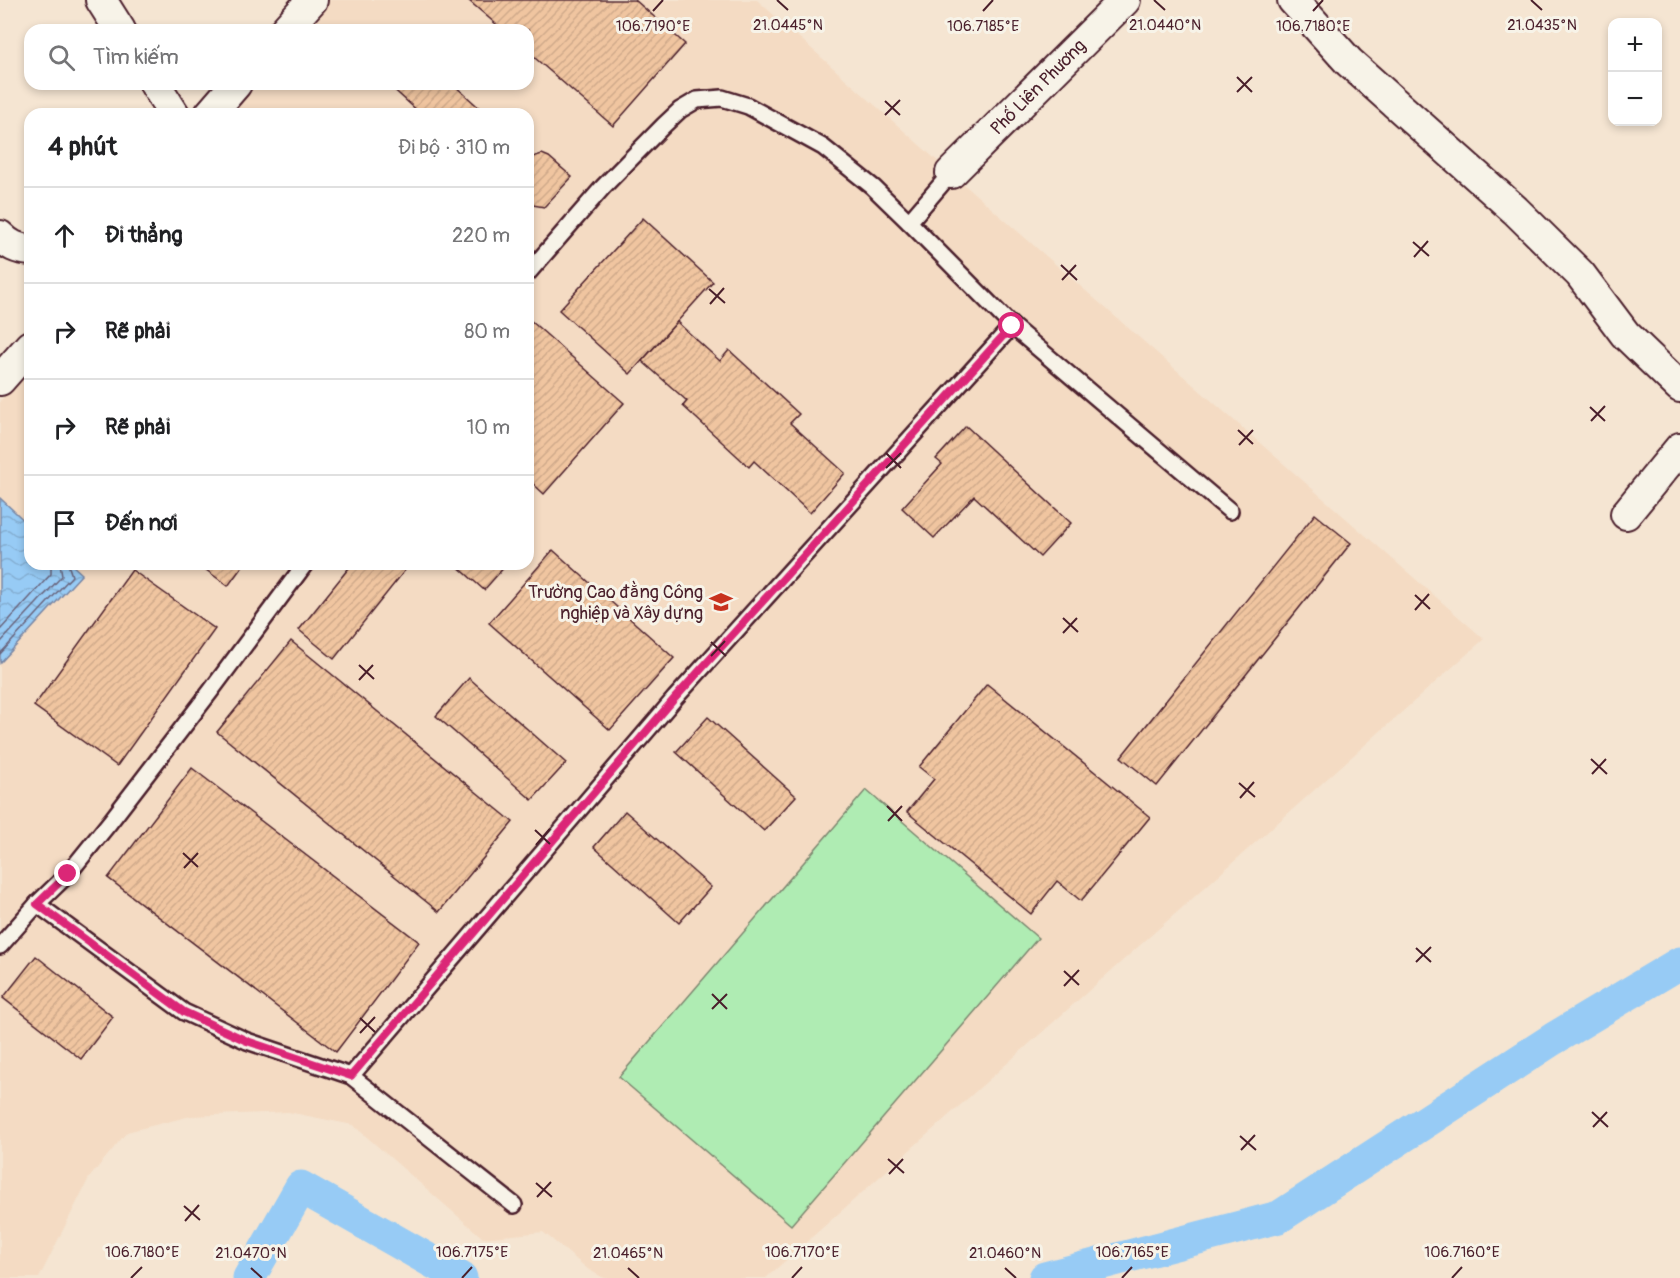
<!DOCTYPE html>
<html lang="vi">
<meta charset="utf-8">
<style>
:root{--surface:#fff;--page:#f6f6f6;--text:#202124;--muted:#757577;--line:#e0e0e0}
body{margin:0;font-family:Pangolin,sans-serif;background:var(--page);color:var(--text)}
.controls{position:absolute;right:18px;top:18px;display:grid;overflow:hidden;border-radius:12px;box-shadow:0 3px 9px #0003}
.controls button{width:54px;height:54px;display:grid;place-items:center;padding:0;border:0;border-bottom:2px solid var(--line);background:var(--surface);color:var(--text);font:30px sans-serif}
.stop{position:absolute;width:18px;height:18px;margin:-14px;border:4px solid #db2777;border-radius:50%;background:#fff}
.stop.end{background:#db2777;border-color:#fff;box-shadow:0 2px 6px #0008}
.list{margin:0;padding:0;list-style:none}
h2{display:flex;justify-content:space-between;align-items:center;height:78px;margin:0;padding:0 24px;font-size:26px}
h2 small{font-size:20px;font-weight:400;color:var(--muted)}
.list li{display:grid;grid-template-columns:39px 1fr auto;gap:18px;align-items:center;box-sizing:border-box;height:96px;padding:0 24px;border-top:2px solid var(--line)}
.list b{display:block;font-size:22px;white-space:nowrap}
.list em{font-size:20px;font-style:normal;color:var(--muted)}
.icon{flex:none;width:33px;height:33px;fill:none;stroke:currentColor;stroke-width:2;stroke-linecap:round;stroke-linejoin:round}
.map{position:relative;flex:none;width:1680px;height:1278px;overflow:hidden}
.search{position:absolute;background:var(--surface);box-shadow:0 3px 9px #0003;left:24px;top:24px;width:510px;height:66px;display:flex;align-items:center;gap:15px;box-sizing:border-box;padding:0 21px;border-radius:18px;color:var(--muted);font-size:22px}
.panel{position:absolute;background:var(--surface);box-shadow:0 3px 9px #0003;left:24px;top:108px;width:510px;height:462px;border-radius:18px}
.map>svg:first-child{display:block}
.built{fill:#f4dbc3}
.grass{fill:#afecb3;stroke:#7c866f;stroke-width:1.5}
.water{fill:url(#water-waves);stroke:#7886a4;stroke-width:1.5}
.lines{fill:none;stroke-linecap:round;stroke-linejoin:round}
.shore{stroke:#69647c;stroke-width:1.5}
.canal{stroke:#97cbf5;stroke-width:33}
.building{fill:url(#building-hatch);stroke:#4a1f2b;stroke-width:1.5}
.service-casing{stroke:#4a1f2b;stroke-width:20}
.minor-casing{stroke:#4a1f2b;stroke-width:34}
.service{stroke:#f7f3e8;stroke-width:15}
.minor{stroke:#f7f3e8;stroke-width:30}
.route{stroke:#db2777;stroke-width:8}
.ticks{fill:none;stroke:#4a1f2b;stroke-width:2}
.labels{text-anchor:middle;stroke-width:6;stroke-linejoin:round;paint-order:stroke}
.street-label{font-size:18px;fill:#4a1f2b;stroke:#f7f3e8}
.poi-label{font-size:18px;fill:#4a1f2b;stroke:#f7f3e8;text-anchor:end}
.ticks-label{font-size:15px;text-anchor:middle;fill:#4a1f2b;stroke:#f7f3e8;stroke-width:6;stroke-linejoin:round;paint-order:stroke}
</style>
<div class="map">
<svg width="1680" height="1278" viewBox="0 0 1680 1278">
<defs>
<pattern id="water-waves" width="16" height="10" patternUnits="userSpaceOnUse" patternTransform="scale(1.5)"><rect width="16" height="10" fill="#97cbf5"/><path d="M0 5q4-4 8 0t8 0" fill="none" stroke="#84aed2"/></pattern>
<pattern id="building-hatch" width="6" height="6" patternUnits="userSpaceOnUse" patternTransform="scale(1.5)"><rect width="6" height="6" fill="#f0c5a0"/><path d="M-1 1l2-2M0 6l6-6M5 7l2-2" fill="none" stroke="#cfa98a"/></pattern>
</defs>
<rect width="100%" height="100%" fill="#f5e5d2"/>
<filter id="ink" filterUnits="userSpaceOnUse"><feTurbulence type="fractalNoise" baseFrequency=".0167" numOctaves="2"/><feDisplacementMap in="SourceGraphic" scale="12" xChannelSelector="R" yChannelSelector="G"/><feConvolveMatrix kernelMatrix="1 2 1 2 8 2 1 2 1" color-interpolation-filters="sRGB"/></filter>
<g filter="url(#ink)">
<path class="built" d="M327,0H757L951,173L1484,639L766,1278H604L589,1270L543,1232L483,1238L353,1125L288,1112L191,1116L127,1132L89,1178L39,1278H0V401L30,368V564H528V114H225L252,84H528V30H300Z"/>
<path class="grass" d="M866,790L1038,938L791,1225L619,1077Z"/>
<path class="water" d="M0,498L30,526V564H71L82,574L0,663Z"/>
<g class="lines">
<g class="shore">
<path d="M0,630L51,574V564"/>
<path d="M0,643L62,576L60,564"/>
<path d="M0,654L72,576L68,564"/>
</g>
<g class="canal">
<path d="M249,1278L301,1187L461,1278"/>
<path d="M1045,1278L1279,1217L1553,1039L1680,963"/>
</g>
</g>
<g class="building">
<path d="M468,0H635L685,44L613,126L528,52V30H503Z"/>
<path d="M388,84H453L486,114H421Z"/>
<path d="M528,153L533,157L542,154L549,157L572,177L544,207L533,205L528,210Z"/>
<path d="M643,218L713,282L630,374L559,310Z"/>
<path d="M530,320L624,403L544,494L528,479V322Z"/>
<path d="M677,322L720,361L729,350L799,414L790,423L845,473L810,513L754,461L749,467L683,406L687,401L642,361Z"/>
<path d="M966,426L1071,523L1040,557L974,496L934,538L902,508L942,464L936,459Z"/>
<path d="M1315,514L1351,543L1157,786L1121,757Z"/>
<path d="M553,550L674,658L610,730L489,623Z"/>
<path d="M198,564H244L228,586Z"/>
<path d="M352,564H410L334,659L299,630Z"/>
<path d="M455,564H507L484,590Z"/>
<path d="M132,570L215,629L117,766L34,706Z"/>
<path d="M291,641L513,822L439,912L217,732Z"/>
<path d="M469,678L566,763L532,800L436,716Z"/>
<path d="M987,684L1150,817L1081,901L1057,881L1031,914L907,812L934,779L919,767Z"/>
<path d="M708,717L796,796L764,831L676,752Z"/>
<path d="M192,768L419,942L336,1052L108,878Z"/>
<path d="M625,811L711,887L679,923L594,847Z"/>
<path d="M36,956L113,1017L81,1059L3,998Z"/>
</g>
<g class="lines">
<g class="service-casing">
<g id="service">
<path d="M528,273L603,187L664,125L680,110L697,100L722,98L748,106L823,147L873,187L909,222L951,173"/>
<path d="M1012,326L1230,511"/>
<path d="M37,904L184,1012L247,1041L351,1076L514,1205"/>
<path d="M0,946L37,904L68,874L110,822L210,692L305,564"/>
<path d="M351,1076L675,698L1012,326L909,222"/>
</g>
</g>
<g class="minor-casing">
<g id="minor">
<path d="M101,0L120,30"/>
<path d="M1293,0L1349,62L1515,210L1580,274L1625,334L1680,387"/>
<path d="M285,30L312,0"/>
<path d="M155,84L174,114"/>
<path d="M210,114L236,84"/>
<path d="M951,173L1125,0"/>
<path d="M0,236C9,245 17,249 30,250"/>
<path d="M0,380L30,346"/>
<path d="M1626,514L1680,448"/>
</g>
</g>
<use href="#service" class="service"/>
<use href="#minor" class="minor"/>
</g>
</g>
<g class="lines" filter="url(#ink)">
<path class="route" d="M68,874L37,904L184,1012L247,1041L351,1076L675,698L1012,326"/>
</g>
<path class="ticks" d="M777,0L788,10M1154,0L1165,10M1531,0L1542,10M653,11L663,0M983,11L993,0M1313,11L1323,0M1237,77L1252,92M1237,92L1252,77M885,101L900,115M885,115L900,100M1413,242L1429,256M1414,257L1428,241M1061,265L1077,280M1062,280L1076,265M709,289L725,303M710,304L724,288M1590,407L1605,421M1591,421L1605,406M1238,430L1253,444M1239,445L1253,430M886,453L901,468M886,468L901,453M1415,595L1430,609M1415,610L1429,594M1063,618L1078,632M1063,633L1077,618M711,642L726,656M711,656L725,641M359,665L374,679M359,680L373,665M1591,759L1607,774M1592,774L1606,759M1239,783L1255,797M1240,798L1254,782M887,806L902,821M888,821L902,806M535,830L550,844M536,845L550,829M183,853L198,867M184,868L198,853M1416,948L1431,962M1416,962L1431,947M1064,971L1079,985M1064,986L1079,970M712,994L727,1009M712,1009L727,994M360,1018L375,1032M360,1033L375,1017M1592,1112L1608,1127M1593,1127L1607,1112M1240,1136L1256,1150M1241,1150L1255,1135M888,1159L904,1173M889,1174L903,1159M536,1183L552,1197M537,1197L551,1182M184,1206L200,1220M185,1221L199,1205M251,1268L262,1278M628,1268L639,1278M1005,1268L1016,1278M131,1278L142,1267M462,1278L472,1267M792,1278L802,1267M1122,1278L1132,1267M1452,1278L1462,1267"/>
<defs>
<g id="university-bare" transform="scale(1.8)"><path d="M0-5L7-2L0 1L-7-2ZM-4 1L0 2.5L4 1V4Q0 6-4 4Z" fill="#c8321e" stroke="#f7f3e8" stroke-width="2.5" paint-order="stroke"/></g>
</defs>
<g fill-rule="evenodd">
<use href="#university-bare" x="721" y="602"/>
</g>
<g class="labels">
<g class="street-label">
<text transform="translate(1038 87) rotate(-45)" y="6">Phố Liên Phương</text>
</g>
<g class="poi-label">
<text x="703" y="598">Trường Cao đằng Công<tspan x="703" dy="21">nghiệp và Xây dựng</tspan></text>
</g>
</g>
<g class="ticks-label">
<text x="788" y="30">21.0445°N</text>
<text x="1165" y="30">21.0440°N</text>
<text x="1542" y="30">21.0435°N</text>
<text x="653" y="31">106.7190°E</text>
<text x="983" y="31">106.7185°E</text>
<text x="1313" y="31">106.7180°E</text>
<text x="142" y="1257">106.7180°E</text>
<text x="472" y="1257">106.7175°E</text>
<text x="802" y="1257">106.7170°E</text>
<text x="1132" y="1257">106.7165°E</text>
<text x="1462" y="1257">106.7160°E</text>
<text x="251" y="1258">21.0470°N</text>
<text x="628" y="1258">21.0465°N</text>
<text x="1005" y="1258">21.0460°N</text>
</g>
</svg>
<div class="controls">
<button>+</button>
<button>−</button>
</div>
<div class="stop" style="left:1012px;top:326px"></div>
<div class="stop end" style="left:68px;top:874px"></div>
<div class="search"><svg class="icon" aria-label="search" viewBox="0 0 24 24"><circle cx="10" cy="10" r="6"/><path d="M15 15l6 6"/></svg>Tìm kiếm</div>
<section class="panel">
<h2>4 phút<small>Đi bộ · 310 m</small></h2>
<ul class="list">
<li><svg class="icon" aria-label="ahead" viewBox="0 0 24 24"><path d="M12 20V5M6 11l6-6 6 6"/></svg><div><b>Đi thẳng</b></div><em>220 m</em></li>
<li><svg class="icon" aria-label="right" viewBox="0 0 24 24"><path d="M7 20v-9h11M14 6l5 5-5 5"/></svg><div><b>Rẽ phải</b></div><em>80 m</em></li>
<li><svg class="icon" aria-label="right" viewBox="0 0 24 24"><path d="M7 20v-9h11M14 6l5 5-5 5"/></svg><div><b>Rẽ phải</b></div><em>10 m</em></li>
<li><svg class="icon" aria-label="arrive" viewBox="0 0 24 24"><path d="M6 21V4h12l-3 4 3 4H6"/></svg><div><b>Đến nơi</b></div></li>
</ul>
</section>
</div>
